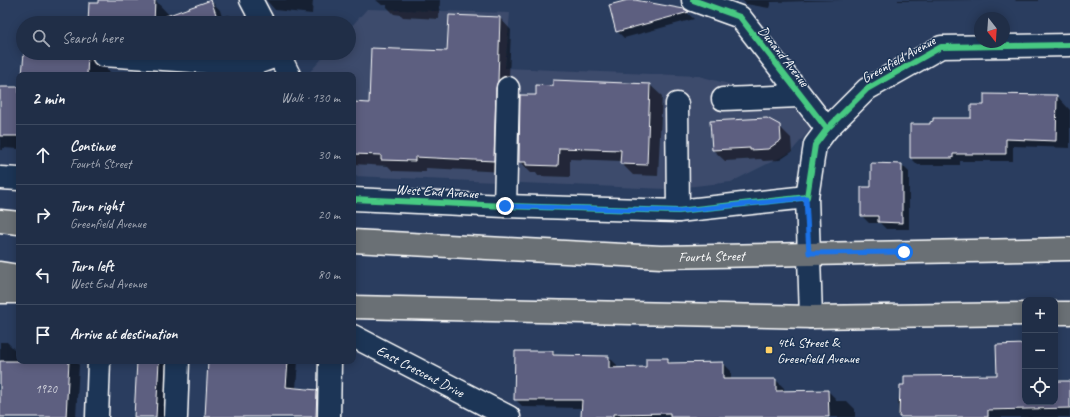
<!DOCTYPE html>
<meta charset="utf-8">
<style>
:root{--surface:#202e47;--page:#2d3a52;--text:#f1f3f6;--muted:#a2a8b4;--line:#3d4a60}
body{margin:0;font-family:Caveat,sans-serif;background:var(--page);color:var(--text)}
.controls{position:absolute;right:12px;bottom:12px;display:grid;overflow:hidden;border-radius:8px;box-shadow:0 2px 10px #0003}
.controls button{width:36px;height:36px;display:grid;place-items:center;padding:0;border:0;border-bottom:1px solid var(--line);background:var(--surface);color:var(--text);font:20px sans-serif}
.compass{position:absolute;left:974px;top:12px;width:36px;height:36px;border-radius:50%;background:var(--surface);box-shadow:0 2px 10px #0003;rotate:163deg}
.stop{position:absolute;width:12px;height:12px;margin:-9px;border:3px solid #1a73e8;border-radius:50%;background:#fff}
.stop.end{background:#1a73e8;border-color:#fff;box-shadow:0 1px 4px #0008}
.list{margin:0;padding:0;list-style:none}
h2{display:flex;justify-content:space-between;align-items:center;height:52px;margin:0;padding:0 16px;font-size:17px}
h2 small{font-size:13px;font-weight:400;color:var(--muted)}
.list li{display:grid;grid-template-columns:26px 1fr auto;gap:12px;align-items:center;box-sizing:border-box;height:60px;padding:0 16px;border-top:1px solid var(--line)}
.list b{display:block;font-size:15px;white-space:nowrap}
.list p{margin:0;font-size:13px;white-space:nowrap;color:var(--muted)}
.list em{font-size:13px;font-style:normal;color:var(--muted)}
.icon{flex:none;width:22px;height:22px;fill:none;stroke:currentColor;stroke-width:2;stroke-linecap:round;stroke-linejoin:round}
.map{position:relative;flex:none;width:1070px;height:417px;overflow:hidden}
.search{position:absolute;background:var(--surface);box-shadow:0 2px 10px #0003;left:16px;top:16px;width:340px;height:44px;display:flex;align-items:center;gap:10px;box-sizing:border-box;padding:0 14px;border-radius:22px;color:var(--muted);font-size:15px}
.panel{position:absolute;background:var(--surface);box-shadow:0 2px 10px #0003;left:16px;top:72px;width:340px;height:292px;border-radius:8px}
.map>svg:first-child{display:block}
.built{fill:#3d4b6c}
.shadow{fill:#0007}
.building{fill:#5d5e80;stroke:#fff}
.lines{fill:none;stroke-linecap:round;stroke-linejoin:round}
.minor-casing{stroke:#fff;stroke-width:25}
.major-casing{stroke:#fff;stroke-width:25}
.minor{stroke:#1d3557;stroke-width:22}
.major{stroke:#6a7074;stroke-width:22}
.cycleway-casing{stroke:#1d3557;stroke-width:8}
.cycleway{stroke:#46c982;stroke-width:6}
.route{stroke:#1a73e8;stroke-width:5}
.poi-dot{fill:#ffd166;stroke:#1d3557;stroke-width:1.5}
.labels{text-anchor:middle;stroke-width:3;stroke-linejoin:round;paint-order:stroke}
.number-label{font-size:12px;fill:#d6d7df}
.street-label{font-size:14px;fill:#fff;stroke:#1d3557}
.poi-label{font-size:14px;fill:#fff;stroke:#1d3557;text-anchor:start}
</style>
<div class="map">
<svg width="1070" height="417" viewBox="0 0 1070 417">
<rect width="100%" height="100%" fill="#2a3d5f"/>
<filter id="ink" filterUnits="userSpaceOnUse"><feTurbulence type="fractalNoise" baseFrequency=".025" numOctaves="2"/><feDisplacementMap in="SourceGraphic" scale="8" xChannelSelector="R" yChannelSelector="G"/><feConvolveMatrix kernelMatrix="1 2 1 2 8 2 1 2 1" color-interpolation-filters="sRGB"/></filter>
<g filter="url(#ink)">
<path class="built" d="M367,9L510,13L505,68L699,76L795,102L814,125L791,152L731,182L667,189L353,176V75H307L327,53H349V29Z"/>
<g class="shadow">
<path d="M99,0H155L170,16L211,1L220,10L222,17L229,15L238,23H81V18L89,19L99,4Z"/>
<path d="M266,0H313L312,14L275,10Z"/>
<path d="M376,0H440L439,19L403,17L401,15L394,14L387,7V5H382Z"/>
<path d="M742,0H844L771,2L769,8L746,4Z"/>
<path d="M898,0H984L898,1Z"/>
<path d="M1015,0H1038V1H1016Z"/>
<path d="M684,10L694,19L624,38L617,31Z"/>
<path d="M500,18L511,30L505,172L426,168V172L393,171L388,166L353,164V103L370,104Z"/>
<path d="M28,53H106L99,64L100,67L107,69L113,75H27Z"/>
<path d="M650,85L662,96L658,176L633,175L621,163V161L570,159V177L538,176L536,173H531L520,162L537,96L554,87Z"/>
<path d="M0,88H19V149L3,148V150H0Z"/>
<path d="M1057,96L1070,110V148L1013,146V161H960V165H918L911,158L931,125L972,119L985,106Z"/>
<path d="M779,126L791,138L792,152L780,160L763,161L761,159L725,161L713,150Z"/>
<path d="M872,164L902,165L909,172V229H886L880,223H869L862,216L872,188Z"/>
<path d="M0,342H7L15,350L19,351V361H76L79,365L76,417H0Z"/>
<path d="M1025,346V402H1055V382H1070V417H898V400L998,376Z"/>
<path d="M553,352L556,356L609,357L617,365V369L647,368L667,359L672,364L723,363L731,371V380H776L784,388V392L828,391L836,399V401H847L855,409V417H582V408L523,407L515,399Z"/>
<path d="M138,361H170L167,417H132L135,416Z"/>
<path d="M210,361H298L296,389L317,391L327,401L326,417H206Z"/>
</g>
<g class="building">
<path d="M98,0H155L154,23H88L89,3H98Z"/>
<path d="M211,0L219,23H155V20Z"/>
<path d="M628,0H635L684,9L689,12L616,32L609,5Z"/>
<path d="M449,15L500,17L498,81L496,88L494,161L415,157V161L381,160V155L353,154V102L369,103L371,48L447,51Z"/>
<path d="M24,53H88L87,75H22Z"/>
<path d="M553,80L650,84L647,165L620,164L621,150L559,148L558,166L526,165V162H519L520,95H536V85L553,86Z"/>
<rect x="0" y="87" width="19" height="49"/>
<path d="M984,94L1057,95L1056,141L1006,139V154H953V158H910V124H930V122L933,121V118H971V105H984Z"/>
<path d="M767,118L780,125L781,140L768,149L750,150V148L712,150L710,121Z"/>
<path d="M871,163L902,164V223L878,222V216H861V187H871Z"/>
<path d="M1025,344V402H1055V381H1070V408L988,410V417H899L900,385H904V376L997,375L996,345Z"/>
<path d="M515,351H553V355L609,356V368L646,367V358H668V363L723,362V379H776V391L828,390L829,417H670V413L613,414V417H581L582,400H514Z"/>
<path d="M0,361H69L66,417H0Z"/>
<path d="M137,361H159L156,417H134Z"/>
<path d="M208,361H288L286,387L317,390L316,417H205Z"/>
</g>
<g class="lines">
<g class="minor-casing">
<g id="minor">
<path d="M251,0L263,23"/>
<path d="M693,0L740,17L827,129"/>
<path d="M278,53L289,75"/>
<path d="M103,55L237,64L260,62L279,55"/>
<path d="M723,99L800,96"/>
<path d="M677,104L678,211"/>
<path d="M0,178L19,179"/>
<path d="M353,199L505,206L678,211L807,197"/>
<path d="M505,206L508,88"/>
<path d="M811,317L807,197L815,145L827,129L867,89L941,47L1070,45"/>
<path id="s1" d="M353,336L509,417"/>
<path d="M97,417L99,361"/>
<path d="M176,417L178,361"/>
<path d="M329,417L330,361"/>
</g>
</g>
<g class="major-casing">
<g id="major">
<path d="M0,221L19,223"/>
<path id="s2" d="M353,241L661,257L1070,249"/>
<path d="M0,273L19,276"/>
<path d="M0,292H19"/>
<path d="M353,307L811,317L1025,314"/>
<path d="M1055,313H1070"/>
</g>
</g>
<use href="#minor" class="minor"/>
<use href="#major" class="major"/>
<g class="cycleway-casing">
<g id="cycleway">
<path d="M693,0L740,17L827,129"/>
<path d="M353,199L505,206L678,211L807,197L815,145L827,129L867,89L941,47L1070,45"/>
</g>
</g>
<use href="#cycleway" class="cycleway"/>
</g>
</g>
<g class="lines" filter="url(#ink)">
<path class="route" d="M505,206L678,211L806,198L809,253L904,252"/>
</g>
<rect class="poi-dot" x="765" y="346" width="8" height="8" rx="2"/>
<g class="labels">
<g class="number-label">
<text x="46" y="393">1920</text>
</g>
<g class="street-label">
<text transform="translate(784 56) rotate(52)" y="5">Dunand Avenue</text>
<text transform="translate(898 59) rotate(-29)" y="5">Greenfield Avenue</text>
<text transform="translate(437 191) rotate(3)" y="5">West End Avenue</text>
<text dy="5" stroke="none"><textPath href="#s2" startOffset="359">Fourth Street</textPath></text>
<text dy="5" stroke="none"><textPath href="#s1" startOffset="76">East Crescent Drive</textPath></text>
</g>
<g class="poi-label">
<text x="777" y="347">4th Street &amp;<tspan x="777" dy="16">Greenfield Avenue</tspan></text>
</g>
</g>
</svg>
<div class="controls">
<button>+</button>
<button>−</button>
<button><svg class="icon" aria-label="locate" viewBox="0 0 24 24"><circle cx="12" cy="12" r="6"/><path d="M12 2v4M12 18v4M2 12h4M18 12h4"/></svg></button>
</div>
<svg class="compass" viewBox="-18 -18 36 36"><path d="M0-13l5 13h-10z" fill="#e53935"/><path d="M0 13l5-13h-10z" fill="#a2a8b4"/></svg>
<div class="stop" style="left:904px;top:252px"></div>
<div class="stop end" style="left:505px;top:206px"></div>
<div class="search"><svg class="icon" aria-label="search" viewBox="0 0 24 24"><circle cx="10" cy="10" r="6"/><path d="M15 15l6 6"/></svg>Search here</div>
<section class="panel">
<h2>2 min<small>Walk · 130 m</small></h2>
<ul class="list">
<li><svg class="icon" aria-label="ahead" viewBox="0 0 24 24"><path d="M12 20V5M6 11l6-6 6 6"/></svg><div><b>Continue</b><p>Fourth Street</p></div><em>30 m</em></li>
<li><svg class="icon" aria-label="right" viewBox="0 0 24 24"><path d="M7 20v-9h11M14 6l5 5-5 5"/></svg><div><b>Turn right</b><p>Greenfield Avenue</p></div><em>20 m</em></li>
<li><svg class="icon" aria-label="left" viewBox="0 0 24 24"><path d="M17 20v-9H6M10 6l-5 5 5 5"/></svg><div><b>Turn left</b><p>West End Avenue</p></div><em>80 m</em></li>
<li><svg class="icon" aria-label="arrive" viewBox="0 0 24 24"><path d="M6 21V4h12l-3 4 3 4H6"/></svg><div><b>Arrive at destination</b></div></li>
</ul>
</section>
</div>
